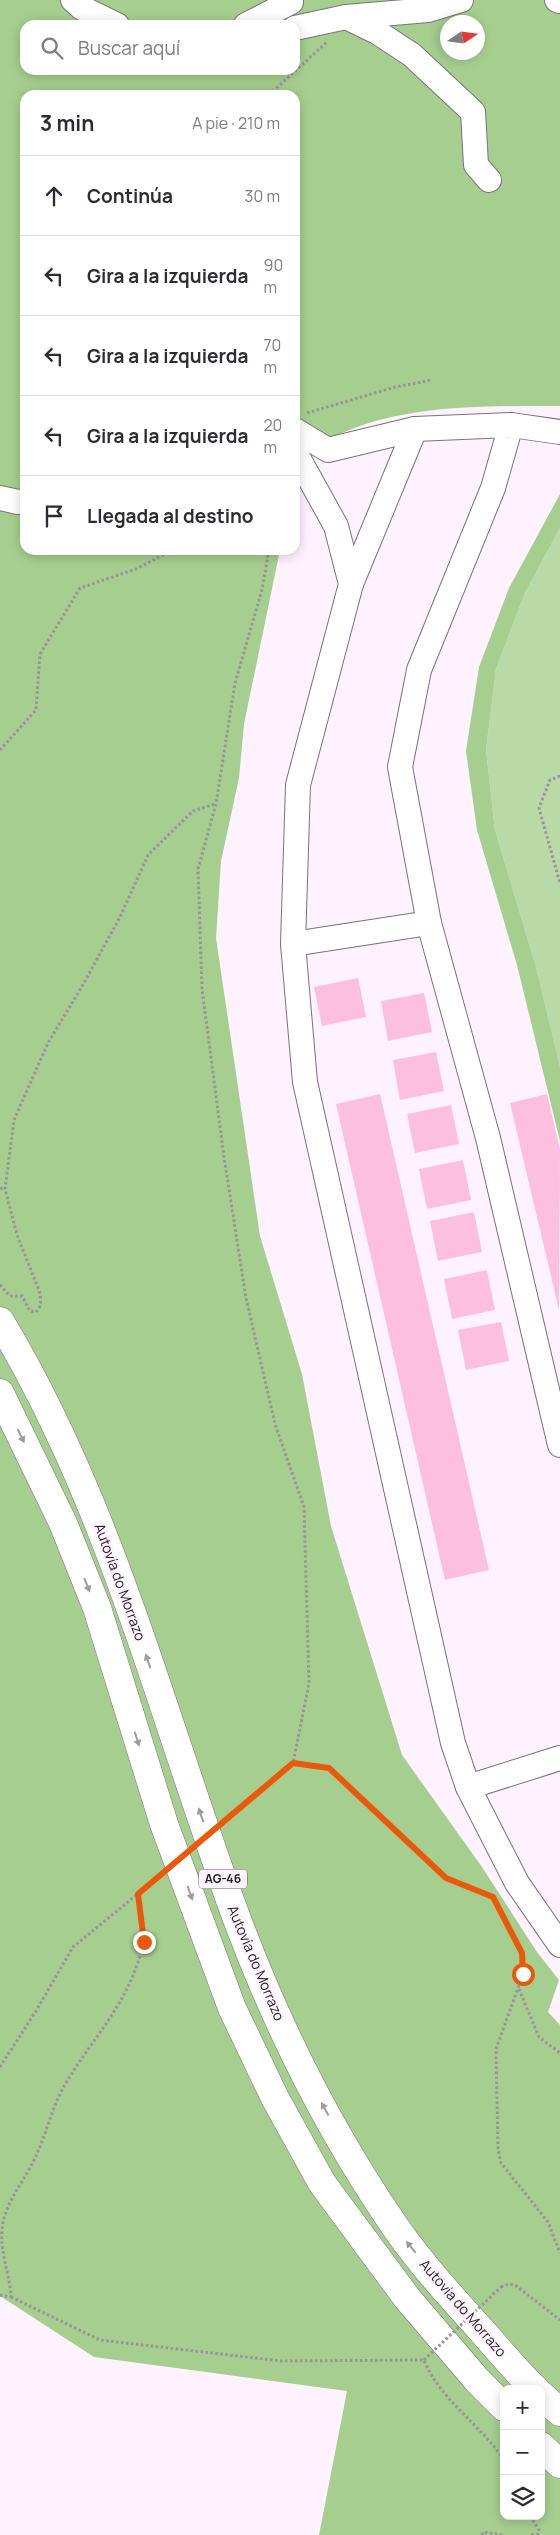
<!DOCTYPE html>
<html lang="es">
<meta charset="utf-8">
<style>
:root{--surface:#fff;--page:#f2f2f3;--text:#2b2b33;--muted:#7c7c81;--line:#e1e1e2}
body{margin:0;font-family:Manrope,sans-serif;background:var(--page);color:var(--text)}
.controls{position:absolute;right:15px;bottom:15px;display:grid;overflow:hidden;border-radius:10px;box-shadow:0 2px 12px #0003}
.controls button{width:45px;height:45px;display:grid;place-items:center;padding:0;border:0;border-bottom:1px solid var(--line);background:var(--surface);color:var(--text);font:25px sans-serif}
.compass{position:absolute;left:440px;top:15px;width:45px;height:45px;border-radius:50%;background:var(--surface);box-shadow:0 2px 12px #0003;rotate:77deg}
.stop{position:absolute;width:15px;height:15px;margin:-11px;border:4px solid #ea580c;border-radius:50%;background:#fff}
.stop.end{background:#ea580c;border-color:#fff;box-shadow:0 1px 5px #0008}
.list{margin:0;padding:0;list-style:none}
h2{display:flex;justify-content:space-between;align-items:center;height:65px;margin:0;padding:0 20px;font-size:21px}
h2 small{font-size:16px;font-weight:400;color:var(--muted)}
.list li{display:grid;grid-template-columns:32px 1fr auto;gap:15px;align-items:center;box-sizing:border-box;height:80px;padding:0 20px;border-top:1px solid var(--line)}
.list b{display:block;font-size:19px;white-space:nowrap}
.list em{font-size:16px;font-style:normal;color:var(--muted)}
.icon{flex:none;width:28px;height:28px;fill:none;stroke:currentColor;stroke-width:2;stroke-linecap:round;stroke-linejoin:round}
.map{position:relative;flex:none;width:560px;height:2535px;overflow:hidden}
.search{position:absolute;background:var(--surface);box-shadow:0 2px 12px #0003;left:20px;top:20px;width:280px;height:55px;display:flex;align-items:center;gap:12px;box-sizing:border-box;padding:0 18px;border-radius:15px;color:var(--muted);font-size:19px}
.panel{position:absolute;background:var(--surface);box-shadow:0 2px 12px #0003;left:20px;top:90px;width:280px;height:465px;border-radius:15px}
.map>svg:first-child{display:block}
.green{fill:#b9d9a6}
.forest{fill:#a6cf8f;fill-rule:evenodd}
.building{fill:#fcc0de}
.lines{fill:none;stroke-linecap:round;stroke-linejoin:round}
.minor-casing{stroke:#7c717d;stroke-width:26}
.highway-casing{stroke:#7c717d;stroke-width:29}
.path{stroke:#9a929b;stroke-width:3;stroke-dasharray:2.5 2.5;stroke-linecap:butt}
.minor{stroke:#fff;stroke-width:24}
.highway{stroke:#fff;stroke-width:28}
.path-bridge{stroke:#9a929b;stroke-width:3;stroke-dasharray:2.5 2.5;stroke-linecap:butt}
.oneway{fill:#9d9b9d}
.route{stroke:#ea580c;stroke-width:6}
.labels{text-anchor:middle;stroke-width:5;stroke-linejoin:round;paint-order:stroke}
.shield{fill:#fdf2fe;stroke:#666067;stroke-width:1}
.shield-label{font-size:12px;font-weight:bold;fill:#252126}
.street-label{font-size:14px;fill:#252126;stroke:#fdf2fe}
</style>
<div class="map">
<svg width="560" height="2535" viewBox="0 0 560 2535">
<rect width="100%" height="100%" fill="#fdf2fe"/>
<path class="green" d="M560,528V1068L536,967L495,830L486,750L496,669L525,593Z"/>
<g class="forest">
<path d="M0,0H560V406C488,406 400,404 334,437C322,443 305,464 295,474V95H25V550H280L244,724L239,778L221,861L216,938L260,1236L302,1374L331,1526L402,1755L482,1867L537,1952L559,1980L548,2012L560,2025V2535H319L347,2391L94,2357L0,2296ZM448,22H478V52H448ZM25,25H295V70H25ZM504,2389H541V2516H504Z"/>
<path d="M560,494V528L525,593L496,669L486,750L495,830L536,967L560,1067V1141L517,965L477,830L466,751L479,667L509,588Z"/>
</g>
<g class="building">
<path d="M358,978L366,1017L322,1026L314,987Z"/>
<path d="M424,993L432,1032L388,1041L381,1001Z"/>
<path d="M436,1052L444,1091L400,1100L393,1060Z"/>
<path d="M380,1094L489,1570L445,1580L336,1104Z"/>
<path d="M547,1094L560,1149L559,1310L510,1103Z"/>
<path d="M451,1105L459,1144L415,1153L407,1114Z"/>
<path d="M463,1160L471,1200L427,1209L419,1169Z"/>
<path d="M474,1212L482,1252L438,1261L430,1221Z"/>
<path d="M487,1270L495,1310L452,1319L444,1279Z"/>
<path d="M501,1322L509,1361L466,1370L458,1330Z"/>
</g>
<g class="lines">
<g class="minor-casing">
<g id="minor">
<path d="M73,0L82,8L117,25"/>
<path d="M557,0L560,1"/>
<path d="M346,17L377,32L412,55L473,112L476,165L489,180"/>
<path d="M246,25L291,2"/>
<path d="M295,28L346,17L428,10L461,0"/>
<path d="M511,425L560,432"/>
<path d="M295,430L328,450L415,429L511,425L493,488L419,670L400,767L429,923L488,1138L560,1445"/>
<path d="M0,498L18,502L25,501"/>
<path d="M351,584L415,429"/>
<path d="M429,923L293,944L305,1082L453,1743L468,1787L517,1883L560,1945"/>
<path d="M293,944L298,785L351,584L336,526L295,452"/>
<path d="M468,1787L560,1758"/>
</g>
</g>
<g class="highway-casing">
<g id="highway">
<path d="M0,1321C108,1500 159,1704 230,1900C271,2014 327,2128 396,2228C421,2264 452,2298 482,2331C499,2350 516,2371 535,2389"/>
<path d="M0,1393L63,1523L97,1608L164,1824L232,2008L275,2098L322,2183L407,2298L477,2380L504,2407"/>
<path d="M541,2395L560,2412"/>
<path d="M541,2446L560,2464"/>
</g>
</g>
<g class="path">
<path d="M269,95L327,42"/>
<path d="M307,413L395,387L432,380"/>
<path d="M269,550L262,590L235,683L216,804L198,869L202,989L224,1157L246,1298L275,1424L304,1507L309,1684L293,1763"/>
<path d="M0,750L36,710L40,654L80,588L136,569L172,550"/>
<path d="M560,776L550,780L539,808L560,883"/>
<path d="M0,1188L5,1189"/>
<path d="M0,1285L10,1296H22L30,1311L36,1312L39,1309L41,1300L39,1290L18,1238L5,1189L14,1120L48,1043L84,983L120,917L148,855L193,811L215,804"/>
<path d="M246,1802L293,1763L329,1768L446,1878L493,1897L522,1953L523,1974L496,2049L498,2149L501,2163L548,2222L560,2253"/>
<path d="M519,1989L539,2037L560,2053"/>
<path d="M0,2067L36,2011L73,1947L151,1883"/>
<path d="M501,2287L508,2284L515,2285L560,2320"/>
<path d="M0,2295L11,2297C10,2275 0,2253 2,2230C4,2203 24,2182 35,2158C46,2136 51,2110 63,2088C91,2039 131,2002 143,1943C146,1929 140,1909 138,1894"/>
<path d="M11,2297L100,2340L281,2361L424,2360C440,2400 481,2425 504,2460"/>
<path d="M530,2516L539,2530L538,2534L531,2535"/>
<path d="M482,2535L483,2532L503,2535"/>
</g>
<use href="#minor" class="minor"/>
<use href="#highway" class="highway"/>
<g class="path-bridge">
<path d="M151,1883L246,1802"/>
<path d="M424,2360L501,2287"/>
</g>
</g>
<defs><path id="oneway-solid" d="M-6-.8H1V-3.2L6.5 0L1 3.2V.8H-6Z" transform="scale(1.25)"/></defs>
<g class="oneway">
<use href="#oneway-solid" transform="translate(21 1436) rotate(64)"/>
<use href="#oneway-solid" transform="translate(87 1585) rotate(68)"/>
<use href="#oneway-solid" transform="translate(148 1661) rotate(-109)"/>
<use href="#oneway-solid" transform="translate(137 1739) rotate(72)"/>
<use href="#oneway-solid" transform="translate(201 1815) rotate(-109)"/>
<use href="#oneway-solid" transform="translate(190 1893) rotate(70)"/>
<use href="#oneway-solid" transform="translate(325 2109) rotate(-119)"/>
<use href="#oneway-solid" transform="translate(411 2247) rotate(-129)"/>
</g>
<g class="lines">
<path class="route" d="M144,1942L138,1894L293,1763L329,1768L446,1878L493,1897L522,1953L523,1974"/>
</g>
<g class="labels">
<rect class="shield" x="199" y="1869.5" width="48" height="19" rx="4"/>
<g class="shield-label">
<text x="223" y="1883">AG-46</text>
</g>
<g class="street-label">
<text transform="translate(120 1582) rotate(70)" y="5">Autovía do Morrazo</text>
<text transform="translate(256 1963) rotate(67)" y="5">Autovía do Morrazo</text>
<text transform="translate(463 2308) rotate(49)" y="5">Autovía do Morrazo</text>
</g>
</g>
</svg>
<div class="controls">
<button>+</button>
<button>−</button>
<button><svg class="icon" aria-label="layers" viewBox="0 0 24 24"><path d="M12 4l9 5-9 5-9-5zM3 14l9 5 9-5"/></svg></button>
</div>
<svg class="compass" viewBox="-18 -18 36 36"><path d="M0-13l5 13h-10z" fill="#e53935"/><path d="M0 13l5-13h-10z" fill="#7c7c81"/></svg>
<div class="stop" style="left:523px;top:1974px"></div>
<div class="stop end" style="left:144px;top:1942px"></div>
<div class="search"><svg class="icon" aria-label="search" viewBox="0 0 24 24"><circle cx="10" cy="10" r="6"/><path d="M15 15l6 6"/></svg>Buscar aquí</div>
<section class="panel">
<h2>3 min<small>A pie · 210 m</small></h2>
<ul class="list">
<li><svg class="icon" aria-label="ahead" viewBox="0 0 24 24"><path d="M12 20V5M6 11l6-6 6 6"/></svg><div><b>Continúa</b></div><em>30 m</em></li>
<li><svg class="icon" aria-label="left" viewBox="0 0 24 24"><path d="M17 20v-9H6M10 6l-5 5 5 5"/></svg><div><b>Gira a la izquierda</b></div><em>90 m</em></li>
<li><svg class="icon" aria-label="left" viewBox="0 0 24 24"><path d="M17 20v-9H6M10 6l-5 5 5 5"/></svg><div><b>Gira a la izquierda</b></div><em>70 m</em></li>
<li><svg class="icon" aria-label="left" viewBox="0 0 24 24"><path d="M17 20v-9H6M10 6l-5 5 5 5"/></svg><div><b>Gira a la izquierda</b></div><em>20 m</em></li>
<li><svg class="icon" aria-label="arrive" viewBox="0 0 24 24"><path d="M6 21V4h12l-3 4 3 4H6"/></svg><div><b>Llegada al destino</b></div></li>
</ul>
</section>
</div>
